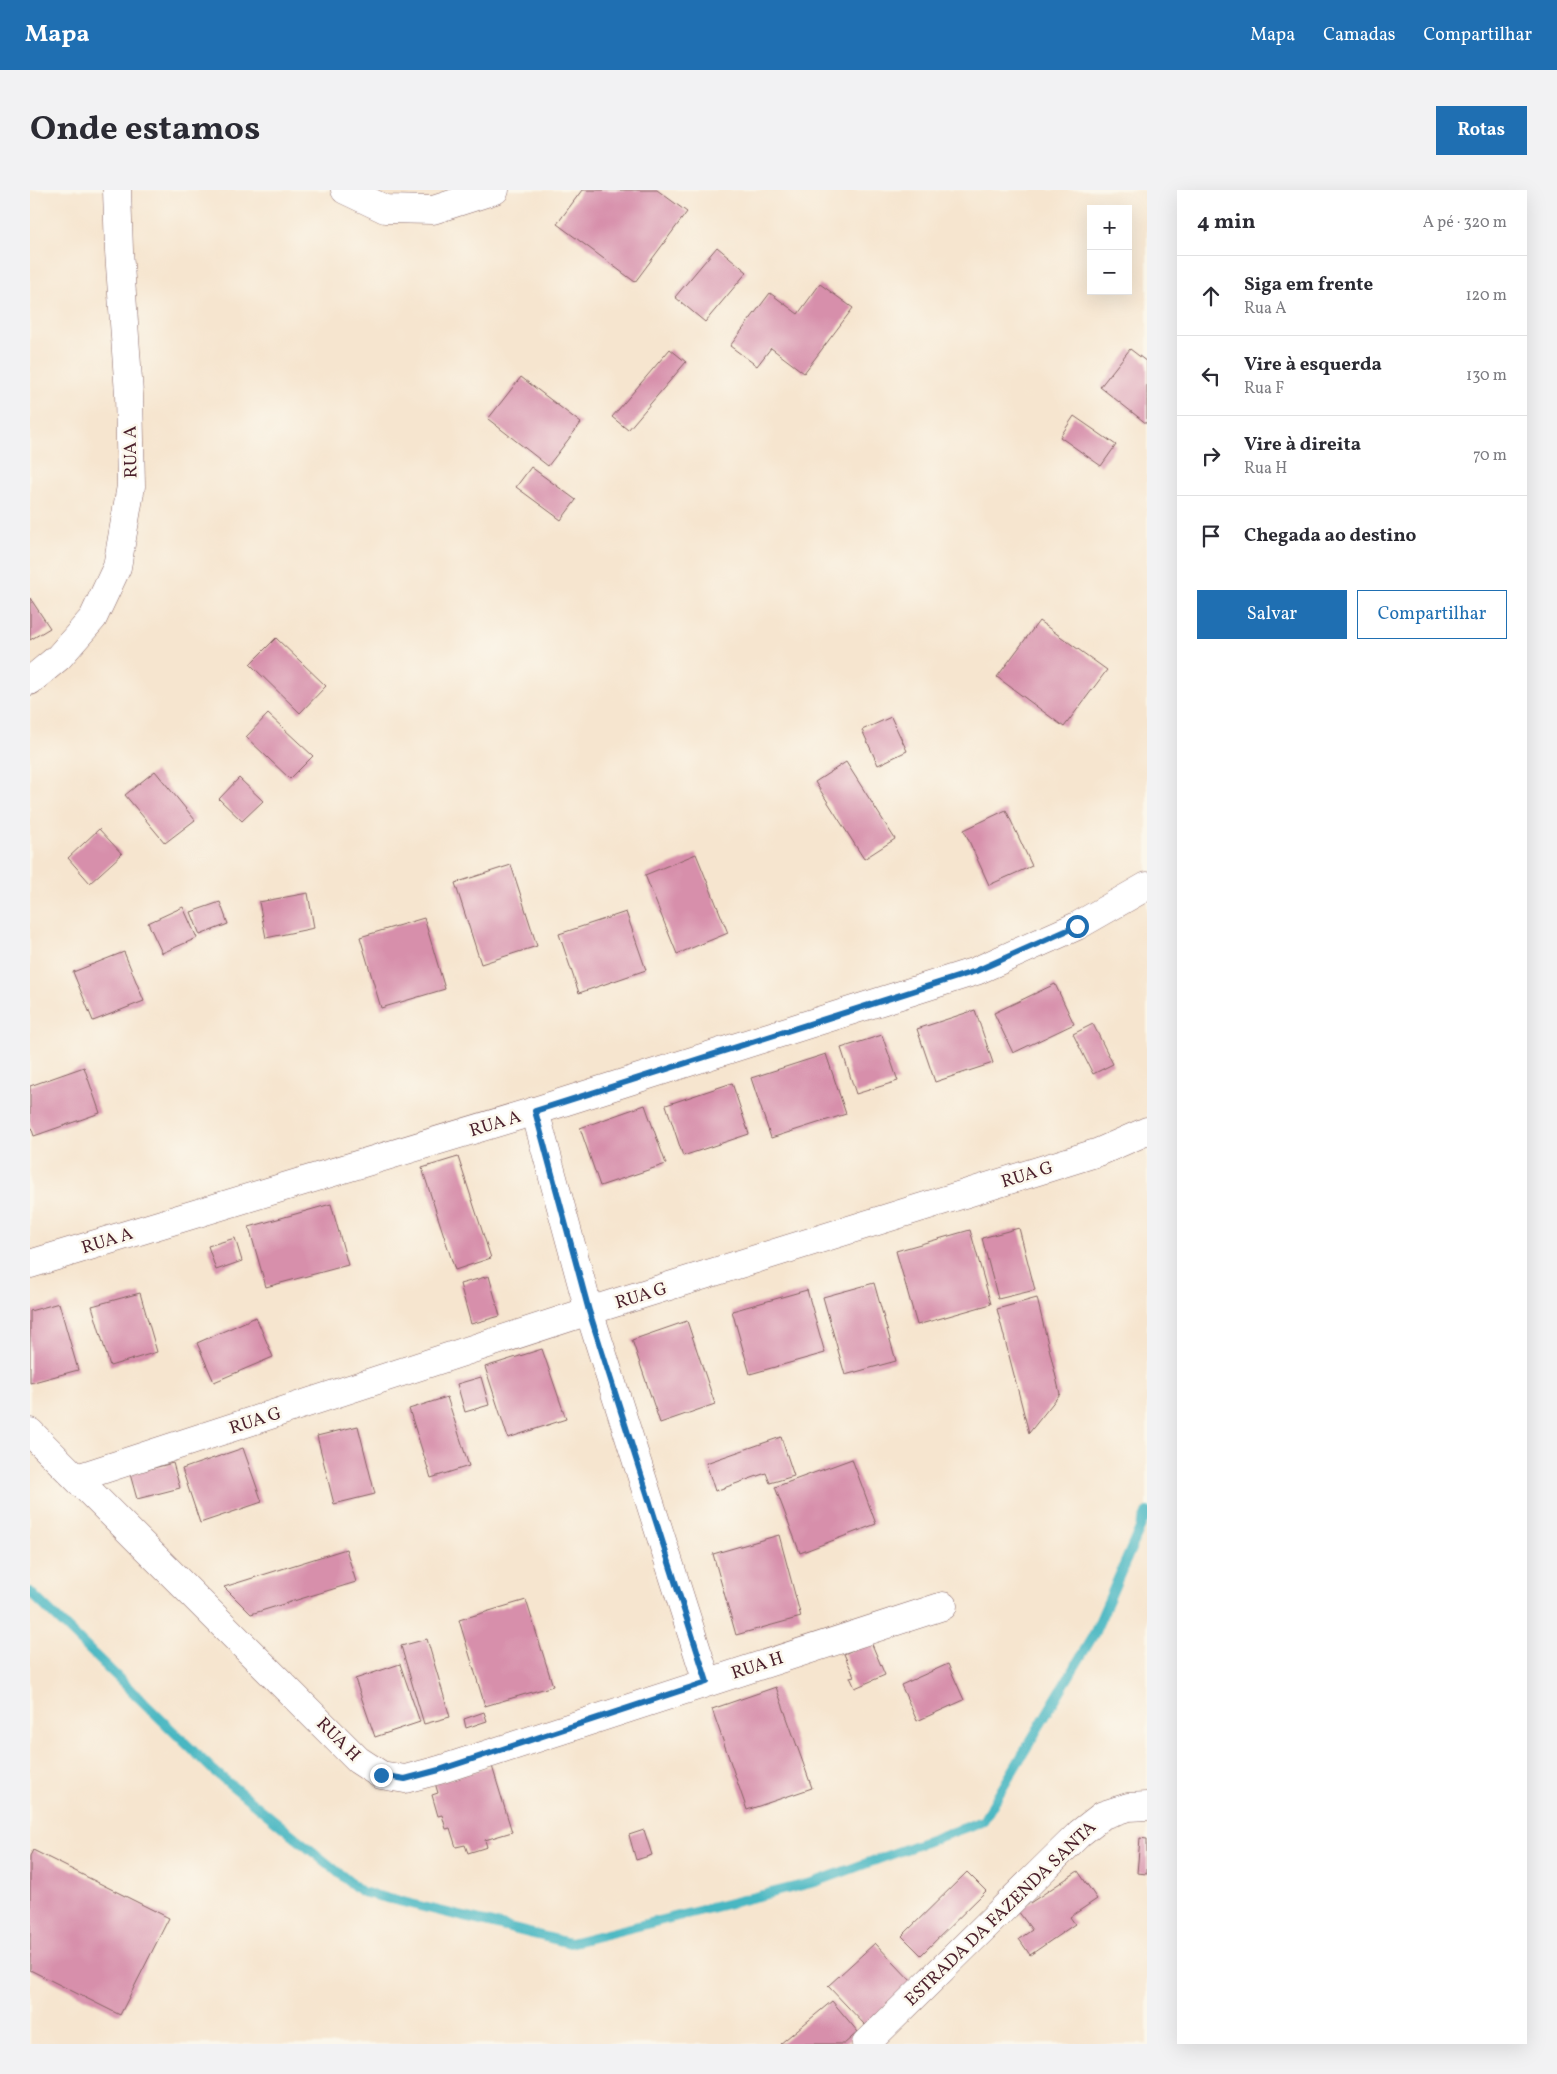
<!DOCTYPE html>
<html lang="pt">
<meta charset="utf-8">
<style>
:root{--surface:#fff;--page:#f2f2f3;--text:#2b2b33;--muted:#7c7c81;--line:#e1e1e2;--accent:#1f6fb2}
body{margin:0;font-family:Vollkorn,serif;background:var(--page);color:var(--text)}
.controls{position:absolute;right:15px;top:15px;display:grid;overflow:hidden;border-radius:0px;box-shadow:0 5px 20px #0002}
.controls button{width:45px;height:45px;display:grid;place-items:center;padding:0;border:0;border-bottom:1px solid var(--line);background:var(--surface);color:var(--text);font:25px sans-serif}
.stop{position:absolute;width:15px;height:15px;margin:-11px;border:4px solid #1f6fb2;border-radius:50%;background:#fff}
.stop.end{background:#1f6fb2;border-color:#fff;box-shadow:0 1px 5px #0008}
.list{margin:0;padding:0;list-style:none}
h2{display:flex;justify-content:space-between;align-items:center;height:65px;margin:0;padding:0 20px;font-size:21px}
h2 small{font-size:16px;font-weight:400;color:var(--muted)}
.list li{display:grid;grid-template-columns:32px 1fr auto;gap:15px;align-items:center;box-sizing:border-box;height:80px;padding:0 20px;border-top:1px solid var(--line)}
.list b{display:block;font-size:19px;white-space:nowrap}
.list p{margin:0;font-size:16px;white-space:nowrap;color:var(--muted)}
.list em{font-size:16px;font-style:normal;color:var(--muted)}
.actions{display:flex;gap:10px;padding:15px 20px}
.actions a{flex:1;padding:11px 0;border:1px solid var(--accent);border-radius:0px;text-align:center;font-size:18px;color:var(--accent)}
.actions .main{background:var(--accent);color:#fff}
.icon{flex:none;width:28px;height:28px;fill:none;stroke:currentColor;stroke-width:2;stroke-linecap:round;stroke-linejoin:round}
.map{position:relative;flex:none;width:1117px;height:1854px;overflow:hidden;border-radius:0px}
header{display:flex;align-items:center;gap:30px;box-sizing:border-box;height:70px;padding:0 25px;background:var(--accent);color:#fff}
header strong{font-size:24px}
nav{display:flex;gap:28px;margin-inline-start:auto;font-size:18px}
.intro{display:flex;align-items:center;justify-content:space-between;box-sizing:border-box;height:120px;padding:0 30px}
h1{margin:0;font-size:35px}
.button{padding:12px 22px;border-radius:0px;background:var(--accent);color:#fff;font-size:18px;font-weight:700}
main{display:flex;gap:30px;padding:0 30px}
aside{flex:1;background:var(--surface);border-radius:0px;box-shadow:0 5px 20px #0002}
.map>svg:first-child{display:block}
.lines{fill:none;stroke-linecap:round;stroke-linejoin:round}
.stream{stroke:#48b7c2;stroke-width:10}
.building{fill:#d78fab}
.minor-casing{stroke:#866464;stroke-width:29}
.minor{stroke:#fff;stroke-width:28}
.route{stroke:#1f6fb2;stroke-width:6}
.labels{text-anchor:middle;stroke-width:5;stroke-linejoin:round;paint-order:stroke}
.street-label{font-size:18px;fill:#4a1f2b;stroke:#fbf7ec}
</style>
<header>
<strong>Mapa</strong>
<nav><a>Mapa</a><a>Camadas</a><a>Compartilhar</a></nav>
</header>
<div class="intro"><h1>Onde estamos</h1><a class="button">Rotas</a></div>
<main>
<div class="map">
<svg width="1117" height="1854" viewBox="0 0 1117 1854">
<rect width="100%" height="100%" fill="#fbf7ec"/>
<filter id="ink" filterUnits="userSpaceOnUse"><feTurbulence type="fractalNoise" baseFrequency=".02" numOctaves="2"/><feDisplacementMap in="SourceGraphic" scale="10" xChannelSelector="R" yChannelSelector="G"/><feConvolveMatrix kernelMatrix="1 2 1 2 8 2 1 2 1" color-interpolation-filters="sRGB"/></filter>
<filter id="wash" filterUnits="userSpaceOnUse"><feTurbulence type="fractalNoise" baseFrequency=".0096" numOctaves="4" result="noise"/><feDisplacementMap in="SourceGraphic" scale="20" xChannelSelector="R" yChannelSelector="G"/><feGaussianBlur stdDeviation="1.12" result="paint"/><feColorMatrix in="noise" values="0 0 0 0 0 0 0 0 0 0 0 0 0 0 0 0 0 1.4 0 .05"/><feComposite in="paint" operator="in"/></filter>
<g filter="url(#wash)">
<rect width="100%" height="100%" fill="#f6e5cf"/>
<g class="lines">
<path class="stream" d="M0,1402L184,1581L332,1702L540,1753L785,1692L953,1631L1064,1444L1117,1322"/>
</g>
<g id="blocks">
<g class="building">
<path d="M552,0H627L657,22L605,92L527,34Z"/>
<path d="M687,57L717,82L675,132L645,107Z"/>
<path d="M790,94L823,118L774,183L741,158L727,176L700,156L740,103L768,124Z"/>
<path d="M640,159L656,172L598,240L582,227Z"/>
<path d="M1100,159L1117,172V234L1070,197Z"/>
<path d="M491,187L551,233L518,276L458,229Z"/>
<path d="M1044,226L1086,255L1071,276L1030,247Z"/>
<path d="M501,277L546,310L531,330L486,297Z"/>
<path d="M0,408L20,438L0,450Z"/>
<path d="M1009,431L1077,480L1034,537L967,487Z"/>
<path d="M246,448L296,496L270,523L220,474Z"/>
<path d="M238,524L283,566L260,589L216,547Z"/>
<path d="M861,527L877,561L848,575L832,540Z"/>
<path d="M816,572L865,649L834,669L785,592Z"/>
<path d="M125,581L165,630L135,653L95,605Z"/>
<path d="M209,588L233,611L212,631L189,609Z"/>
<path d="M976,620L1002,676L959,695L934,640Z"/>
<path d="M69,639L92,664L60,693L38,668Z"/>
<path d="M666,664L698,743L647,764L615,685Z"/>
<path d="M481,675L507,756L451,774L425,693Z"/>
<path d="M278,703L284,738L236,748L229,712Z"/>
<path d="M190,712L198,734L170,745L161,722Z"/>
<path d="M153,717L167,748L132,763L118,733Z"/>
<path d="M596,722L616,780L549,803L529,744Z"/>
<path d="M394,728L415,799L351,818L330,747Z"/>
<path d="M94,762L114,811L63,831L43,782Z"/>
<path d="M1025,794L1044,834L983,863L964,823Z"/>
<path d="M945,820L963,873L905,892L887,839Z"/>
<path d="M1063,834L1083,874L1063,884L1043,844Z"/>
<path d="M852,845L868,891L826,904L811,858Z"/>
<path d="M796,864L816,924L741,948L721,888Z"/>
<path d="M54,877L70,923L4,946L0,934V896Z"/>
<path d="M702,893L719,944L653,966L636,915Z"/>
<path d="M615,915L636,974L570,996L550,938Z"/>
<path d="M428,967L461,1068L425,1080L392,978Z"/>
<path d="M301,1014L318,1075L236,1097L219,1037Z"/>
<path d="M989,1038L1005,1100L968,1109L952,1048Z"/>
<path d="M940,1040L961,1114L887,1135L866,1061Z"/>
<path d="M205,1048L212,1071L186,1080L178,1056Z"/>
<path d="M459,1086L470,1126L441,1134L430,1094Z"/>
<path d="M844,1093L866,1171L815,1185L793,1107Z"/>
<path d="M777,1100L795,1163L720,1184L702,1121Z"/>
<path d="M110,1103L127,1162L80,1176L62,1116Z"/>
<path d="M1007,1108L1030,1204L999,1243L967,1119Z"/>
<path d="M29,1113L48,1180L0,1193V1121Z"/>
<path d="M226,1127L243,1167L184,1192L167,1153Z"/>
<path d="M657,1131L685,1214L630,1233L602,1150Z"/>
<path d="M512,1159L536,1229L478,1248L455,1177Z"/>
<path d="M451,1187L459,1215L435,1222L427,1194Z"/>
<path d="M417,1207L439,1276L401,1288L379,1219Z"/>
<path d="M328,1236L345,1304L304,1314L287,1246Z"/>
<path d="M751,1247L764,1286L740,1293L736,1283L685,1301L676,1273Z"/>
<path d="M213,1258L232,1312L170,1333L152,1279Z"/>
<path d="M822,1269L846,1334L770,1363L745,1297Z"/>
<path d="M143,1273L150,1298L107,1309L100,1284Z"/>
<path d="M749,1345L771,1427L706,1445L683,1364Z"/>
<path d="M316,1359L326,1392L221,1424L194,1397Z"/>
<path d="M496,1410L523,1496L455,1516L429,1430Z"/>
<path d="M397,1449L420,1527L394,1534L371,1456Z"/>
<path d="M841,1452L855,1485L825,1498L820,1487L824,1486L814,1464Z"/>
<path d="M370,1474L390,1532L345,1547L325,1489Z"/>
<path d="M918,1474L934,1510L887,1531L871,1495Z"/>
<path d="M746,1497L782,1598L717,1620L682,1519Z"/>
<path d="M454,1522L457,1531L436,1538L434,1529Z"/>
<path d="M462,1576L482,1642L455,1650L457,1657L438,1663L435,1655L426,1657L420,1638L416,1639L412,1625L408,1626L402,1605L408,1603L405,1593Z"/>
<path d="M614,1640L622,1665L606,1670L599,1645Z"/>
<path d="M1110,1648L1117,1649V1684L1107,1683Z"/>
<path d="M3,1660L139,1728L90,1825L0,1780V1666Z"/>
<path d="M1048,1681L1067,1709L1040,1727L1045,1734L1000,1765L989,1749L1002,1740L988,1721Z"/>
<path d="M937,1682L956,1701L891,1765L872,1746Z"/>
<path d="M845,1753L882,1792L835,1835L798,1796Z"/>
<path d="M802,1811L828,1842L814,1854H750Z"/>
</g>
</g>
</g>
<g filter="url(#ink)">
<use href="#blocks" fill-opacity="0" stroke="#866464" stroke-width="1"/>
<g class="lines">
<g class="minor-casing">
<g id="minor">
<path d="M315,0L355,19L403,20L465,0"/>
<path d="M0,491L29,467L63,428L87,377L101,296L99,204L89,61L87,0"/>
<path d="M505,921L559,1121L677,1492"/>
<path d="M0,1074L505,921L946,781L1047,736L1117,696"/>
<path d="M0,1242L328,1570L351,1585L375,1589L409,1580L913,1416"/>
<path d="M47,1288L559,1121L1069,962L1117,941"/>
<path d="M836,1854L1050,1643L1073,1625L1098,1617L1117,1616"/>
</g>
</g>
<use href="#minor" class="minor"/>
</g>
</g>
<g class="lines" filter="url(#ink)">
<path class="route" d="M351,1585L375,1589L409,1580L677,1492L559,1121L505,921L946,781L1047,736"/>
</g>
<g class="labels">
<g class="street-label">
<text transform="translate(100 262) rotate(-91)" y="6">RUA A</text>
<text transform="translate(465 933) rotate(-17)" y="6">RUA A</text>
<text transform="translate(997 984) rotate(-17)" y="6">RUA G</text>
<text transform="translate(77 1050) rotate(-17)" y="6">RUA A</text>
<text transform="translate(611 1105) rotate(-17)" y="6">RUA G</text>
<text transform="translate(225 1230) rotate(-18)" y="6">RUA G</text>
<text transform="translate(727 1475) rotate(-18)" y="6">RUA H</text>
<text transform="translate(309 1549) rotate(45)" y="6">RUA H</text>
<text transform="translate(970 1723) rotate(-44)" y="6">ESTRADA DA FAZENDA SANTA</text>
</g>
</g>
</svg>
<div class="controls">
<button>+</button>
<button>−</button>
</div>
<div class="stop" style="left:1047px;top:736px"></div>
<div class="stop end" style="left:351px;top:1585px"></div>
</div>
<aside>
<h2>4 min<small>A pé · 320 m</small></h2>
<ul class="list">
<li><svg class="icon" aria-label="ahead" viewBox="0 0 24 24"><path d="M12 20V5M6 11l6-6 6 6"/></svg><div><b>Siga em frente</b><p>Rua A</p></div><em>120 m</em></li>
<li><svg class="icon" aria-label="left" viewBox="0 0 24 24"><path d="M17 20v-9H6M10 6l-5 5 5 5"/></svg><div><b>Vire à esquerda</b><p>Rua F</p></div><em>130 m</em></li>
<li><svg class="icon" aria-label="right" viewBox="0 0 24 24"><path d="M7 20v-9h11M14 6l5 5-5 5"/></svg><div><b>Vire à direita</b><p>Rua H</p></div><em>70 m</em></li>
<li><svg class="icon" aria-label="arrive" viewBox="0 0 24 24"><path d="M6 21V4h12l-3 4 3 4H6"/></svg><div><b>Chegada ao destino</b></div></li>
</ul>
<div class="actions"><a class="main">Salvar</a><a>Compartilhar</a></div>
</aside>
</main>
